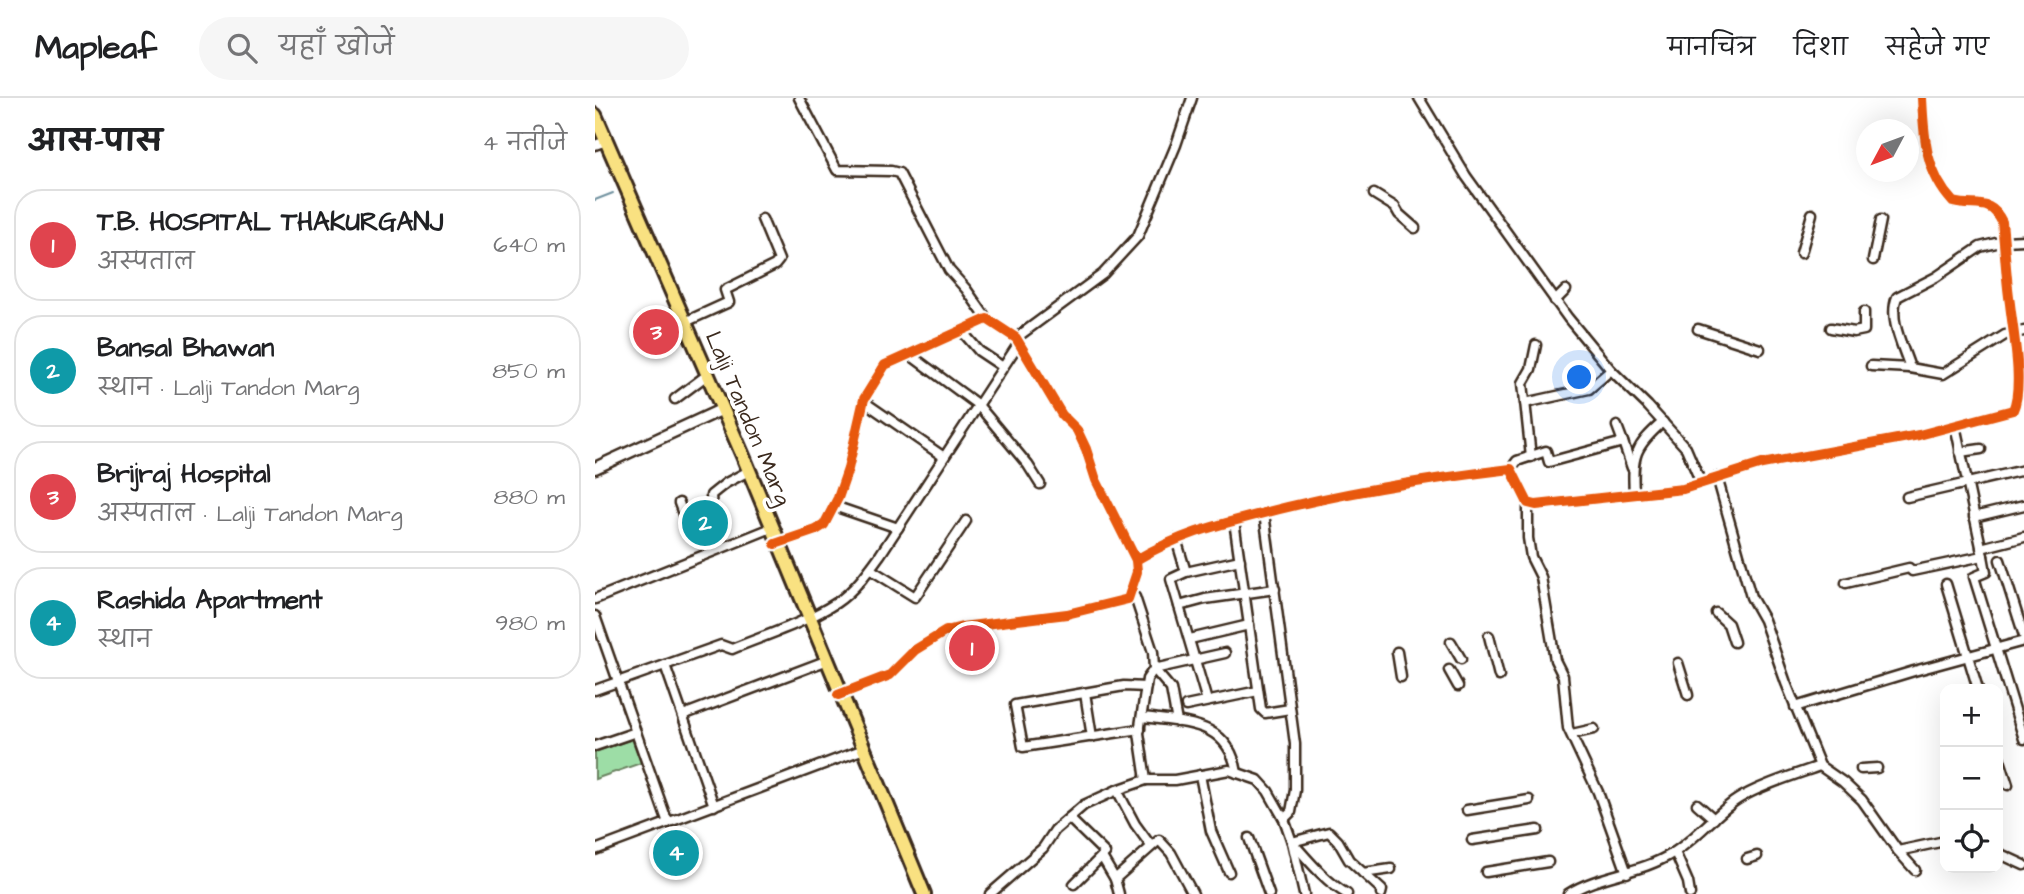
<!DOCTYPE html>
<html lang="hi">
<meta charset="utf-8">
<style>
:root{--surface:#fff;--page:#f6f6f6;--text:#202124;--muted:#757577;--line:#e0e0e0;--accent:#3b2a1e}
body{margin:0;font-family:"Architects Daughter","Playpen Sans Deva",sans-serif;background:var(--page);color:var(--text)}
.controls{position:absolute;right:21px;bottom:21px;display:grid;overflow:hidden;border-radius:14px;box-shadow:0 7px 28px #0002}
.controls button{width:63px;height:63px;display:grid;place-items:center;padding:0;border:0;border-bottom:2px solid var(--line);background:var(--surface);color:var(--text);font:35px sans-serif}
.compass{position:absolute;left:1261px;top:21px;width:63px;height:63px;border-radius:50%;background:var(--surface);box-shadow:0 7px 28px #0002;rotate:229deg}
.you{position:absolute;left:985px;top:280px;width:24px;height:24px;margin:-18px;border:5px solid #fff;border-radius:50%;background:#1a73e8;box-shadow:0 0 0 10px #1a73e833}
.badge{display:grid;place-items:center;width:46px;height:46px;border-radius:50%;background:var(--accent);color:#fff;font-size:23px;font-weight:700}
.pin{position:absolute;translate:-50% -50%;border:4px solid #fff;box-shadow:0 2px 7px #0006}
.list{margin:0;padding:0;list-style:none}
h2{display:flex;justify-content:space-between;align-items:center;height:91px;margin:0;padding:0 28px;font-size:30px}
h2 small{font-size:23px;font-weight:400;color:var(--muted)}
.list li{display:grid;grid-template-columns:46px 1fr auto;gap:21px;align-items:center;box-sizing:border-box;height:112px;margin:0 14px 14px;padding:0 14px;border:2px solid var(--line);border-radius:28px}
.list b{display:block;font-size:26px;white-space:nowrap}
.list p{margin:0;font-size:23px;white-space:nowrap;color:var(--muted)}
.list em{font-size:23px;font-style:normal;color:var(--muted)}
.icon{flex:none;width:38px;height:38px;fill:none;stroke:currentColor;stroke-width:2;stroke-linecap:round;stroke-linejoin:round}
.map{position:relative;flex:none;width:1429px;height:796px;overflow:hidden}
header{display:flex;align-items:center;gap:42px;box-sizing:border-box;height:98px;padding:0 35px;background:var(--surface);border-bottom:2px solid var(--line)}
header strong{font-size:33px}
nav{display:flex;gap:38px;margin-inline-start:auto;font-size:24px}
.search{width:490px;height:63px;background:var(--page);display:flex;align-items:center;gap:18px;box-sizing:border-box;padding:0 24px;border-radius:38px;color:var(--muted);font-size:26px}
main{display:flex}
aside{flex:1;background:var(--surface)}
.map>svg:first-child{display:block}
.green{fill:#9ddda6;stroke:#6c8462;stroke-width:2}
.lines{fill:none;stroke-linecap:round;stroke-linejoin:round}
.stream{stroke:#70919f;stroke-width:2}
.minor-casing{stroke:#3b2a1e;stroke-width:13}
.tertiary-casing{stroke:#3b2a1e;stroke-width:15}
.primary-casing{stroke:#3b2a1e;stroke-width:18}
.minor{stroke:#fff;stroke-width:8}
.tertiary{stroke:#fff;stroke-width:10}
.primary{stroke:#f9e181;stroke-width:12}
.cycleway-casing{stroke:#fff;stroke-width:15}
.cycleway{stroke:#e8590c;stroke-width:10}
.labels{text-anchor:middle;stroke-width:7;stroke-linejoin:round;paint-order:stroke}
.street-label{font-size:23px;fill:#3b2a1e;stroke:#fff}
</style>
<header>
<strong>Mapleaf</strong>
<div class="search"><svg class="icon" aria-label="search" viewBox="0 0 24 24"><circle cx="10" cy="10" r="6"/><path d="M15 15l6 6"/></svg>यहाँ खोजें</div>
<nav><a>मानचित्र</a><a>दिशा</a><a>सहेजे गए</a></nav>
</header>
<main>
<aside>
<h2>आस-पास<small>4 नतीजे</small></h2>
<ul class="list">
<li><span class="badge" style="background:#e0444e">1</span><div><b>T.B. HOSPITAL THAKURGANJ</b><p>अस्पताल</p></div><em>640 m</em></li>
<li><span class="badge" style="background:#0f9aa8">2</span><div><b>Bansal Bhawan</b><p>स्थान · Lalji Tandon Marg</p></div><em>850 m</em></li>
<li><span class="badge" style="background:#e0444e">3</span><div><b>Brijraj Hospital</b><p>अस्पताल · Lalji Tandon Marg</p></div><em>880 m</em></li>
<li><span class="badge" style="background:#0f9aa8">4</span><div><b>Rashida Apartment</b><p>स्थान</p></div><em>980 m</em></li>
</ul>
</aside>
<div class="map">
<svg width="1429" height="796" viewBox="0 0 1429 796">
<rect width="100%" height="100%" fill="#fff"/>
<filter id="ink" filterUnits="userSpaceOnUse"><feTurbulence type="fractalNoise" baseFrequency=".0143" numOctaves="2"/><feDisplacementMap in="SourceGraphic" scale="14" xChannelSelector="R" yChannelSelector="G"/><feConvolveMatrix kernelMatrix="1 2 1 2 8 2 1 2 1" color-interpolation-filters="sRGB"/></filter>
<g filter="url(#ink)">
<path class="green" d="M37,641L46,665L0,681V654Z"/>
<g class="lines">
<path class="stream" d="M0,102L18,95"/>
<g class="minor-casing">
<g id="minor">
<path d="M204,0L242,72L296,73L304,75L354,172L371,191L392,221"/>
<path d="M824,0L871,78L973,220L1016,272L1053,308L1091,350L1106,385"/>
<path d="M0,47L11,43"/>
<path d="M779,96L800,109L804,116L820,130"/>
<path d="M1206,155L1217,116"/>
<path d="M1278,162L1286,122"/>
<path d="M960,203L971,192"/>
<path d="M90,224L134,204L130,192L180,167L184,162L167,121"/>
<path d="M1236,230L1259,234L1269,232V214"/>
<path d="M1103,231L1165,251"/>
<path d="M366,232L384,253L408,269"/>
<path d="M421,240L508,176L543,138L581,47L597,0"/>
<path d="M314,256L383,307L433,367L445,386"/>
<path d="M1276,268L1315,270L1348,276L1410,237L1429,233"/>
<path d="M1315,270C1308,248 1293,221 1302,199L1341,179L1385,149L1409,143L1429,142"/>
<path d="M80,301L108,280"/>
<path d="M268,303L349,359"/>
<path d="M930,305L994,291L1016,272"/>
<path d="M1028,344L1037,370"/>
<path d="M1365,354L1386,351"/>
<path d="M936,359L928,285L936,271L941,247"/>
<path d="M916,371L922,363L951,353L954,364L1028,344L1022,328"/>
<path d="M1122,379L1156,499L1169,522L1191,585L1225,668L1248,684L1267,702L1303,753L1350,743"/>
<path d="M1039,396C1037,358 1039,349 1068,324"/>
<path d="M1312,399L1429,372"/>
<path d="M84,405L95,435"/>
<path d="M933,405V440L936,459L946,479L960,562L968,578L973,630L1003,694L1032,775"/>
<path d="M239,408L303,430"/>
<path d="M669,415L700,646V692L696,714L689,721"/>
<path d="M1379,419L1429,407"/>
<path d="M639,423L666,611L670,615L695,611"/>
<path d="M91,424L117,413L116,397L131,385L150,375"/>
<path d="M581,441L591,474L576,481L612,603"/>
<path d="M180,446L221,432L229,427L243,400L253,371L269,301L290,267L392,221L421,240L467,317L482,332L491,351L501,382L541,462L542,474L533,501L472,516L367,529L351,533L320,552L295,577L243,597"/>
<path d="M1386,450L1429,439"/>
<path d="M1388,458L1391,474L1379,479L1429,641"/>
<path d="M541,462C583,437 618,428 665,416C748,394 831,381 916,371L933,405L941,407L1088,391L1167,366L1324,337L1418,312C1429,288 1418,234 1415,206C1411,179 1410,151 1407,124C1395,99 1381,110 1358,104C1330,74 1329,39 1327,0"/>
<path d="M1405,462L1429,538"/>
<path d="M275,471L320,499L371,423"/>
<path d="M591,474L645,462"/>
<path d="M1251,485L1314,470L1317,473L1388,458L1360,327"/>
<path d="M1351,486L1383,591"/>
<path d="M536,495L540,499L558,554L559,571L552,581L544,635L551,682"/>
<path d="M0,501L174,431"/>
<path d="M584,508L610,501L680,491"/>
<path d="M1121,515L1133,526L1139,544"/>
<path d="M0,518L73,725"/>
<path d="M894,538L904,578"/>
<path d="M595,541L654,527"/>
<path d="M856,544L866,561"/>
<path d="M802,554L806,579"/>
<path d="M1083,565L1093,597"/>
<path d="M70,567L119,708"/>
<path d="M559,571L630,555"/>
<path d="M559,571L576,591L582,624"/>
<path d="M854,572L863,588"/>
<path d="M0,592L126,547L137,551C171,537 210,525 241,505C259,493 272,475 285,457L424,245"/>
<path d="M490,595L497,639"/>
<path d="M591,608L663,593"/>
<path d="M1200,609L1319,573L1429,543"/>
<path d="M88,617L233,562"/>
<path d="M548,619C591,625 634,623 642,675"/>
<path d="M545,631L428,649L420,607L529,588L551,589"/>
<path d="M977,636L999,631"/>
<path d="M0,648L41,634"/>
<path d="M1403,656L1413,687"/>
<path d="M1266,671L1282,670"/>
<path d="M605,677L616,733L634,774"/>
<path d="M522,692L540,726L556,748"/>
<path d="M1102,706L1119,721"/>
<path d="M872,712L934,702"/>
<path d="M474,720L510,755L479,786"/>
<path d="M654,740L674,796"/>
<path d="M877,742L943,732"/>
<path d="M0,752L269,651"/>
<path d="M1303,753L1320,772"/>
<path d="M1080,754L1093,784L1095,796"/>
<path d="M1403,755L1429,767"/>
<path d="M507,759L520,781L524,796"/>
<path d="M1152,761L1162,758"/>
<path d="M891,774L953,764"/>
<path d="M768,775L796,771"/>
<path d="M520,781L564,742L576,755L598,796"/>
<path d="M395,796L448,750L460,732L489,707L522,692L551,682H580L634,672L663,682L673,693L689,721L697,744L709,796"/>
<path d="M752,796C730,783 714,763 697,744L734,734L743,743L754,762L787,792L786,796"/>
<path d="M973,796C1004,776 1045,776 1078,755C1099,742 1116,721 1136,706C1154,691 1202,676 1225,668"/>
</g>
</g>
<g class="tertiary-casing">
<path id="tertiary" d="M0,370L128,311"/>
</g>
<g class="primary-casing">
<path id="primary" d="M0,17L148,358L329,796"/>
</g>
<use href="#minor" class="minor"/>
<use href="#tertiary" class="tertiary"/>
<use href="#primary" class="primary"/>
<g class="cycleway-casing">
<g id="cycleway">
<path d="M180,446L221,432L229,427L243,400L253,371L269,301L290,267L392,221L421,240L467,317L482,332L491,351L501,382L541,462L542,474L533,501L472,516L367,529L351,533L320,552L295,577L243,597"/>
<path d="M541,462C583,437 618,428 665,416C748,394 831,381 916,371L933,405L941,407L1088,391L1167,366L1324,337L1418,312C1429,288 1418,234 1415,206C1411,179 1410,151 1407,124C1395,99 1381,110 1358,104C1330,74 1329,39 1327,0"/>
</g>
</g>
<use href="#cycleway" class="cycleway"/>
</g>
</g>
<g class="labels">
<g class="street-label">
<text transform="translate(154 320) rotate(67)" y="8">Lalji Tandon Marg</text>
</g>
</g>
</svg>
<div class="controls">
<button>+</button>
<button>−</button>
<button><svg class="icon" aria-label="locate" viewBox="0 0 24 24"><circle cx="12" cy="12" r="6"/><path d="M12 2v4M12 18v4M2 12h4M18 12h4"/></svg></button>
</div>
<svg class="compass" viewBox="-18 -18 36 36"><path d="M0-13l5 13h-10z" fill="#e53935"/><path d="M0 13l5-13h-10z" fill="#757577"/></svg>
<div class="you"></div>
<div class="pin badge" style="left:377px;top:550px;background:#e0444e">1</div>
<div class="pin badge" style="left:110px;top:425px;background:#0f9aa8">2</div>
<div class="pin badge" style="left:61px;top:234px;background:#e0444e">3</div>
<div class="pin badge" style="left:81px;top:755px;background:#0f9aa8">4</div>
</div>
</main>
